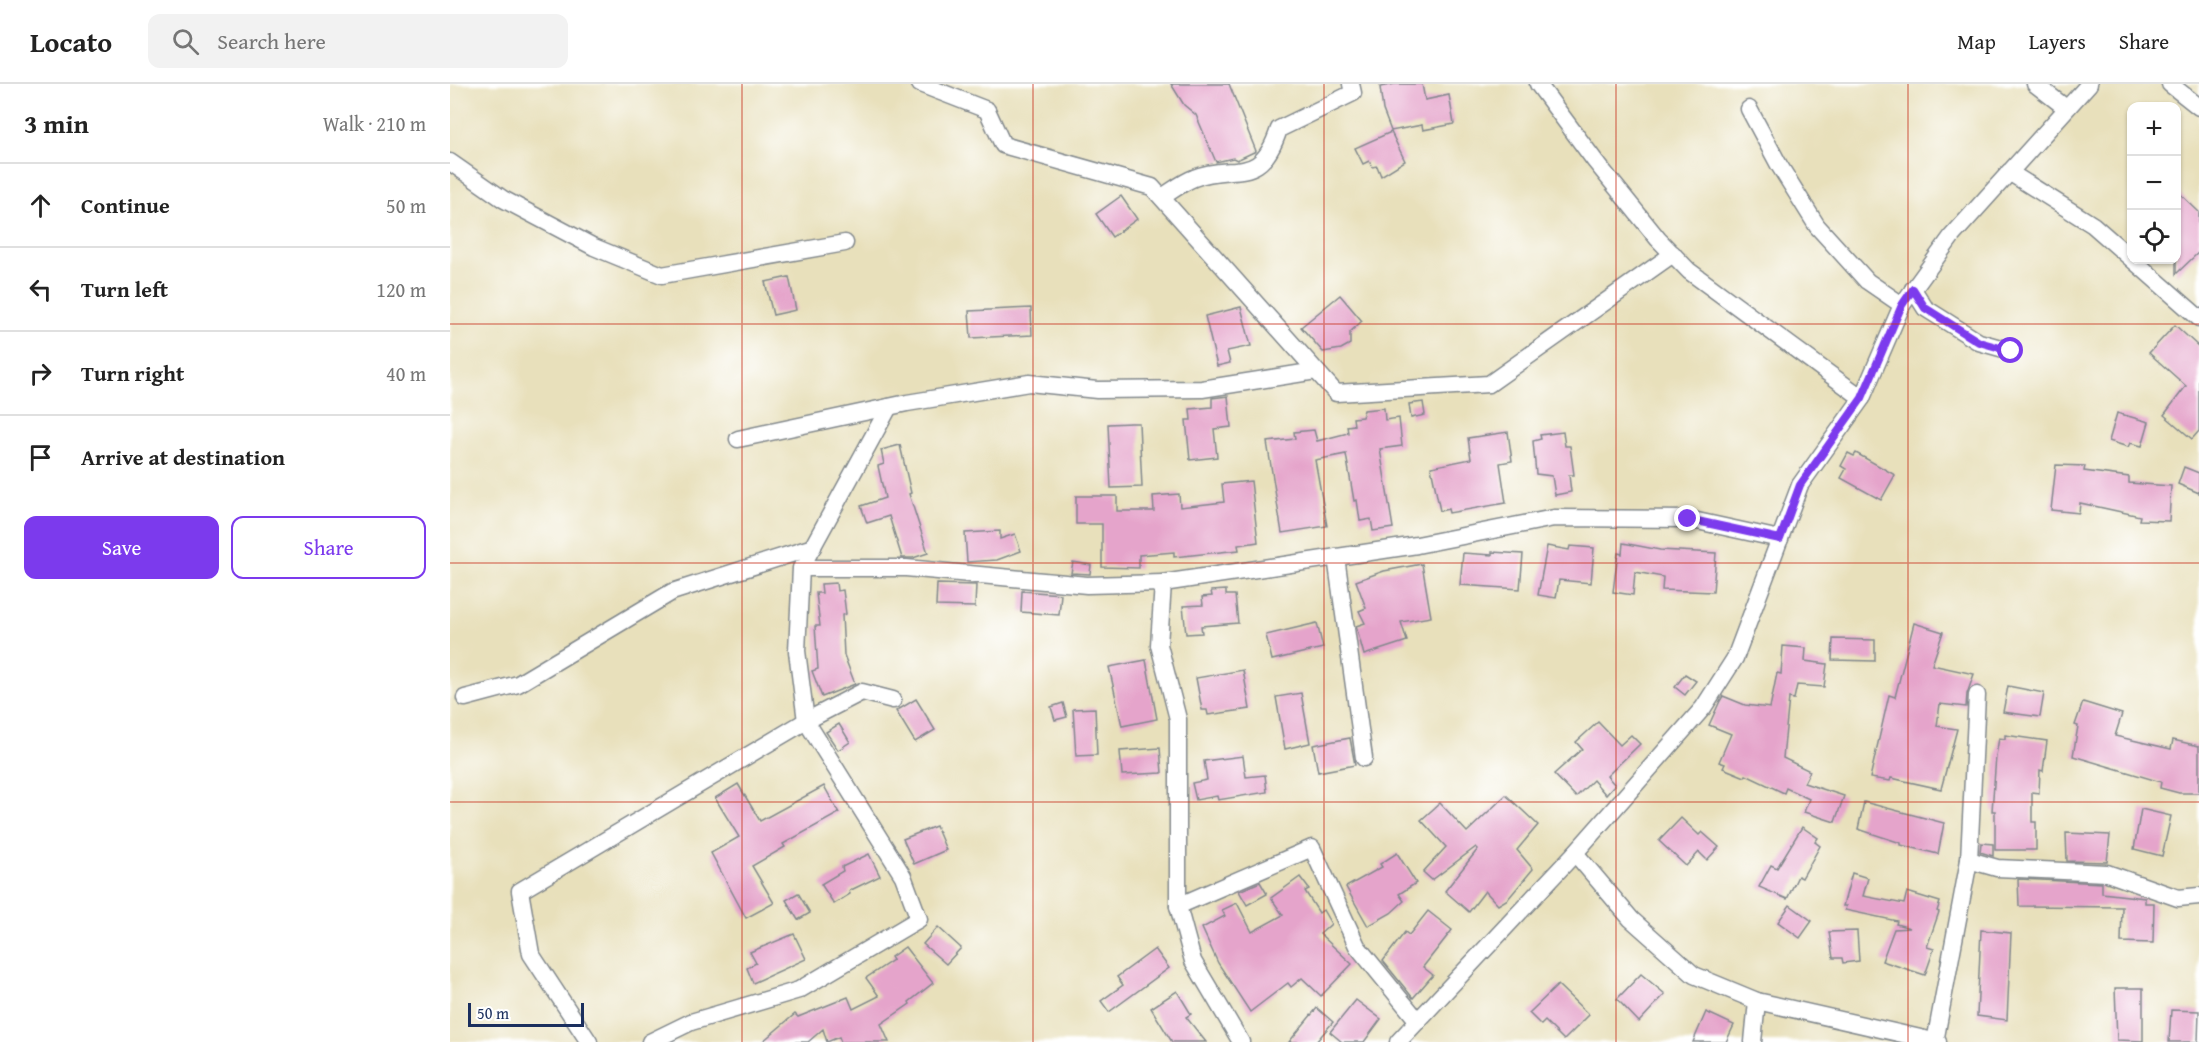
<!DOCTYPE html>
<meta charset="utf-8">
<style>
:root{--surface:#fff;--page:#f2f2f2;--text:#222;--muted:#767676;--line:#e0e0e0;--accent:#7c3aed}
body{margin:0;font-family:"Gentium Book Plus",serif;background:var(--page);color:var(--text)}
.controls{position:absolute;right:18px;top:18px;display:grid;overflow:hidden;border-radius:12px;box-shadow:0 2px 4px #0004}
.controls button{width:54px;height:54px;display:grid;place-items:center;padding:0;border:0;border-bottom:2px solid var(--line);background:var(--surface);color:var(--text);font:30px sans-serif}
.scale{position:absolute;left:18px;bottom:15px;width:116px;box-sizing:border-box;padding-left:6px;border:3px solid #1b2f5e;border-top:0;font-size:16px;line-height:21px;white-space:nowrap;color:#1b2f5e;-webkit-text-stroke:4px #fff;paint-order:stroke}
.stop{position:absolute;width:18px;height:18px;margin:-14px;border:4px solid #7c3aed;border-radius:50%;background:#fff}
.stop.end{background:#7c3aed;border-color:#fff;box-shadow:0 2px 6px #0008}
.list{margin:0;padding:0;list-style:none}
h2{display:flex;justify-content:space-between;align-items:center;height:78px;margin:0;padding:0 24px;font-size:26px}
h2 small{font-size:20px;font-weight:400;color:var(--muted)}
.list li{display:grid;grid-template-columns:39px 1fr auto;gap:18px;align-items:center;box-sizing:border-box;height:84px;padding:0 24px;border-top:2px solid var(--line)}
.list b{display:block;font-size:22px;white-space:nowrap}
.list em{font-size:20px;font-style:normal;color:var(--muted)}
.actions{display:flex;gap:12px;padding:18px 24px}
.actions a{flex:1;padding:14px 0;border:2px solid var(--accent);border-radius:12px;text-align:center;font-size:21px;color:var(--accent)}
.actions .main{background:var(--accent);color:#fff}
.icon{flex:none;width:33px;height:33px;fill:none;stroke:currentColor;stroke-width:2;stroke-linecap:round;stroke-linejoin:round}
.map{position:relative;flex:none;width:1749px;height:958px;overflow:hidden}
header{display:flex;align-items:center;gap:36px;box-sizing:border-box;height:84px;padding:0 30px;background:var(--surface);border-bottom:2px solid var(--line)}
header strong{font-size:28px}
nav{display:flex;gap:33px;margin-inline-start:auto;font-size:21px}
.search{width:420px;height:54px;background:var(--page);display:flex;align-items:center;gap:15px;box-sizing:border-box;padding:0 21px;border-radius:12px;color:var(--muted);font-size:22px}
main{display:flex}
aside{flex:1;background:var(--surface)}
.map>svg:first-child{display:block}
.building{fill:#e5a4cb}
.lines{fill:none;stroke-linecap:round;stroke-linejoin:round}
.street-casing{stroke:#82888c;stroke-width:19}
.street{stroke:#fff;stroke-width:16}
.route{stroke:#7c3aed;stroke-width:8}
.grid{fill:none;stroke:#c8321e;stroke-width:1.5;stroke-opacity:0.55}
</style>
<header>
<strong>Locato</strong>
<div class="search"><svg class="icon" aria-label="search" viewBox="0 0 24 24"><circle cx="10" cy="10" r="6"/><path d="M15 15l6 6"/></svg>Search here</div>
<nav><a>Map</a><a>Layers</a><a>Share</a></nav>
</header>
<main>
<aside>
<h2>3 min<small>Walk · 210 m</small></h2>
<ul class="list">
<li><svg class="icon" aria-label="ahead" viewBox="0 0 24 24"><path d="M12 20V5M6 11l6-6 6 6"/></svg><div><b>Continue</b></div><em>50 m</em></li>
<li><svg class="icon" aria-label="left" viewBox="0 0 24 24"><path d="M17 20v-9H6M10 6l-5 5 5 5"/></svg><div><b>Turn left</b></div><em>120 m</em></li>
<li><svg class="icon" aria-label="right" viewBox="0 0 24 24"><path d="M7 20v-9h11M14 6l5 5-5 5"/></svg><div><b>Turn right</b></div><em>40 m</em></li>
<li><svg class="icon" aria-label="arrive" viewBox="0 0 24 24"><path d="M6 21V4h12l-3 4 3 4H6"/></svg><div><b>Arrive at destination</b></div></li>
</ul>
<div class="actions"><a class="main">Save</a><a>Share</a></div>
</aside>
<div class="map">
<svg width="1749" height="958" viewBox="0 0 1749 958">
<rect width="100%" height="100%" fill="#fff"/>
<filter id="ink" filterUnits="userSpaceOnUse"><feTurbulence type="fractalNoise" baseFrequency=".0167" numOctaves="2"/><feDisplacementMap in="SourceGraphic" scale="12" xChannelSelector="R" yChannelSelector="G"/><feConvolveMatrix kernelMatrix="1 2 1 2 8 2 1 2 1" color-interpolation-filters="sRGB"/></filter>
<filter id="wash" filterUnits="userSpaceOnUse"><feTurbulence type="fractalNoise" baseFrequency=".008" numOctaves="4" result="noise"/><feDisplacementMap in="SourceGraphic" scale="24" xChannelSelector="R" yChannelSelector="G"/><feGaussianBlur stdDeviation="1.35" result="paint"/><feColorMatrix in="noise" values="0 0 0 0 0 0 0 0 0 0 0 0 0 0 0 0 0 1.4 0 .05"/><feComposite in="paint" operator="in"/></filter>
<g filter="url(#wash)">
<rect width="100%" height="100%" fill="#e8e0bb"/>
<g id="blocks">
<g class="building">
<path d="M721,0H779L806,67L787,76L783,74L766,78L746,31L734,21Z"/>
<path d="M945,0H972L975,16L999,11L1004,40L973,46L972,41L941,47L933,26L930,3Z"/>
<path d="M941,48L955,77L931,92L927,82L922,83L919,77L913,80L905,64Z"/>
<path d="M1726,106L1749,128V168L1726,190Z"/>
<path d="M671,112L687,135L662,153L646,130Z"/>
<path d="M339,193L346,226L323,231L315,198Z"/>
<path d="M890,211L912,237L900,248V260L891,265L873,268L851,243Z"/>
<path d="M791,223L801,262L777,267L780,279L767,282L755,232Z"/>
<path d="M581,224L582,251L521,254L519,227Z"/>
<path d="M1725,241L1749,263V347L1742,355L1714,331L1736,302L1699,269Z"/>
<path d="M778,312L781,343L764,345L767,373L740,376L736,336H741L740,325L762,323V314Z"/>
<path d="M973,318L975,331L961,334L959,320Z"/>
<path d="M934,324L935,336L949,334L952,362L930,365L943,444L923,447L921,435L910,437L907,416L904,417L896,370L865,376L877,442L832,449L817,358L845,355L844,348L864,346L867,357L898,349L897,342L904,341L903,334L912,333L914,326Z"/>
<path d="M1667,329L1699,338L1692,362L1680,359L1678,363L1659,357Z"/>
<path d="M681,339H689L692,403L661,404L658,340Z"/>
<path d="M1058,348L1062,377L1050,379L1056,419L999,429L998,425L990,427L981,383L1021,375L1018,354Z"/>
<path d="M1113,348L1115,362H1120L1124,391H1119L1121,408L1105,411L1102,392L1086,390L1083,357L1091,355L1090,351Z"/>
<path d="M450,361L461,409L459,410L478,469L463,474H452L439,432L417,439L411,422L435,414L428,382L434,380L431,366Z"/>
<path d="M1398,369L1404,372L1406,369L1445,391L1431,416L1391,394L1396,385L1391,382Z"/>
<path d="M1606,381L1635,382L1634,387L1679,393V399L1721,402L1719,437L1689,436L1690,432L1630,419L1629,429L1601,426Z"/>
<path d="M1734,383L1749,389V409L1728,400Z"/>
<path d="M801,397L808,458L788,461L789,466L724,473V468L689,471V484L652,483V440H626V412H667V427H704L703,412L729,410L730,423L774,418L772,400Z"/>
<path d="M550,447V455L565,450L571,467L547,476L517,478L515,449Z"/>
<path d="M1173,459L1210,466L1266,469L1263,508L1212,506L1213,493L1185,488L1183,511L1163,508L1168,469L1172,470Z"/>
<path d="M1097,462L1119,466L1120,462L1144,464L1141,499L1109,496L1106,514L1088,511Z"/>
<path d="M1042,468L1073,470L1070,505L1010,501L1013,469L1042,471Z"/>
<path d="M623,478L641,481L640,490L621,489Z"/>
<path d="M972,480L981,533L951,538L957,557L914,571L906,542L915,539L909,527L916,524L906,497L934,487Z"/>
<path d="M386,499L387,507L393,506L396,530L392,531L394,571L405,600L372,613L362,587L368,585L365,542H370L366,509H372L371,500Z"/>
<path d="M487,500L526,501L525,523L486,522Z"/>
<path d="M776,506V511H785L788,539L751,542L752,549L736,550L733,522L753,521L752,513L762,512L761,507Z"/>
<path d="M572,507L611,510L609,531L571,528Z"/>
<path d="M867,539L873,564L822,576L816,551Z"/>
<path d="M1464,539L1493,548L1482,581L1524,590L1517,610L1516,623L1490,620L1487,642L1507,645L1491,705L1441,694L1440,697L1420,694L1439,611L1445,613Z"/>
<path d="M1383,555L1425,556V577L1382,576Z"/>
<path d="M1333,562L1356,564L1355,577L1377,580L1374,603L1347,601L1344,615L1339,614L1333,674L1360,687L1354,699L1394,712L1385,738L1354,728L1359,715L1336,704L1334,709L1296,691L1295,693L1273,684L1275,680L1269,678L1281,650L1259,641L1270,617L1273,612L1295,621L1320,624L1327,589L1331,590Z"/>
<path d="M696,576L707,635L672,642L659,583Z"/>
<path d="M793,586L800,625L758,631L757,626H752L746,594Z"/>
<path d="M1235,590L1246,597L1235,611L1225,603Z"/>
<path d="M1558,602L1594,609L1590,633L1553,628Z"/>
<path d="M851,609L860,659L835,665L826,613Z"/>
<path d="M466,615L485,646L465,658L446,627Z"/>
<path d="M1633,618L1672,630L1665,652L1721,665L1723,656L1749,662V709H1729L1710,704L1711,698L1623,672L1628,642L1625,641Z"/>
<path d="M613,619L617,633L605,636L601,623Z"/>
<path d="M645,624L647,671L626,672L623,625Z"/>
<path d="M1148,638L1170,661L1181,651L1190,660L1157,692L1165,701L1156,711L1143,696L1126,713L1104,690L1132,665L1126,658Z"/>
<path d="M389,640L400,658L388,666L376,648Z"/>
<path d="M1555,651L1597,657L1593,687L1590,686L1589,709L1582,708V738H1586V766H1545V727H1542L1546,672L1549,654L1555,655Z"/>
<path d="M900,654L905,681L868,688L863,661Z"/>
<path d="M710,664L712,689L672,691L670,667Z"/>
<path d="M793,672L796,693L815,691L817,708L768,716L767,712L746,716L742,699L757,696L754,677Z"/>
<path d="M288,700L310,737L374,702L389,729L333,760L335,763L302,782L324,819L296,834L261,769L289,753L265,714Z"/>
<path d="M1056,711L1088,741L1067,766L1083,785L1058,815L1048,821L1035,807L1019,828L995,807L1028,765L1026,763L982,796L973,788L996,763L971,736L990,719L1017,748Z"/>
<path d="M1414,718L1494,739L1488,770L1451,761V759L1408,745Z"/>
<path d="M1691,725L1721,732L1712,772L1684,765Z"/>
<path d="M1231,734L1249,751L1252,748L1269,763L1257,776L1249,768L1236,782L1209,757Z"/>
<path d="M486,742L496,766L464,780L453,755Z"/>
<path d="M1352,743L1368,754L1365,758L1370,762L1352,794L1348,792L1337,815L1309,803L1321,781L1327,784Z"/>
<path d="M1616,749L1660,751L1657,778L1617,777Z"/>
<path d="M1531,759L1543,760V772L1530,768Z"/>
<path d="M947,769L966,799L949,810L954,817L941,829L918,842L896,803L932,783L930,780Z"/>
<path d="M419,770L430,792L399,807L400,810L384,820L371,800L393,787L392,783Z"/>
<path d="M1402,789L1418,794L1413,812L1454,820L1457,808L1490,818L1487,827L1489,828L1477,863L1484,865L1475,891L1432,877L1444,845L1460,844L1446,840L1447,837L1395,826L1396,822H1393Z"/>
<path d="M850,793L859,805L855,807L869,829L873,826L881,840L870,850L902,880L871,912L852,894L841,903L838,899L800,928L768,879L752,844L775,832L772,826L787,819L802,848L833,831L821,814Z"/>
<path d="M1568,795L1652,799V809L1695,814V819H1704L1703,859L1671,858L1672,823L1569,822Z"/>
<path d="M810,798L817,810L797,821L789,807Z"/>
<path d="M348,809L360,829L348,836L336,816Z"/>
<path d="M1340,821L1362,837L1350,854L1328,838Z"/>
<path d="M978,827L1002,846L973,883L983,891L963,914L933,877L955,848L959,851Z"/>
<path d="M488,843L511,864L496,880L473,860Z"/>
<path d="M1531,846L1561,849L1557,936L1527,932Z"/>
<path d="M1407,847L1409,877L1393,879L1392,874H1383L1379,848Z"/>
<path d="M344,850L356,875L303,899L297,884L306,879L300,868Z"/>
<path d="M455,863L483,899L459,918L460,920L431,940L439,958H391L389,953L377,958L373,945L358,958H312L345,930L348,933L398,913L403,925L429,912L416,894L443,876L441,873Z"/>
<path d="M705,865L719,884L659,928L651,917L673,901L667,893Z"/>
<path d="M1191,890L1215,910L1189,938L1167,915Z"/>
<path d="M1108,901L1139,931L1114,956L1095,937L1091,941L1079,929Z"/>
<path d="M1665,904H1693V957L1667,956Z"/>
<path d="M727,907L741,930L736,933L756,958H722L701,924Z"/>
<path d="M906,916L931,935L914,958H892L880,948Z"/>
<path d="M867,924L883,938L866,958H839Z"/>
<path d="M1721,926L1749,927L1748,958H1719Z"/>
<path d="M1256,928L1284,941L1276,958H1243Z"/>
</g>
</g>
</g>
<g filter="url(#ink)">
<use href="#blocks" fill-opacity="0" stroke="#82888c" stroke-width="1.5"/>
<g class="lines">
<g class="street-casing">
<g id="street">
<path d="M470,0L537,26L553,61L702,103L886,309L1039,300L1223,170"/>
<path d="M1088,0L1145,77L1208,155L1239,187L1412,314"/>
<path d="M1585,0L1616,24"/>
<path d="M1720,0L1749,23"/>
<path d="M1299,25L1329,81L1367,142L1417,197L1452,221"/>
<path d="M0,78L53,115L144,163L212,191L395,159"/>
<path d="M1559,88L1643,141L1749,234"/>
<path d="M712,113C722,107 733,98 744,94C784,78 810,104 829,45L903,9L901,0"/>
<path d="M1463,205L1475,224L1529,258L1561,267"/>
<path d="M288,355L457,319L579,299L647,306L752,305L866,287"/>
<path d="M357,473L439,323"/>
<path d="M886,473L914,674"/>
<path d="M15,614L68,600L222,508L363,463"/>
<path d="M1125,769L1181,835L1244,891L1307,917L1488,958"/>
<path d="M1519,776L1547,784L1657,789L1728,814L1749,812"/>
<path d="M728,822L862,764L907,862L968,937"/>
<path d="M139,958L81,870L70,807L356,637L412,608L443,616"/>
<path d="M200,958L241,938L349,906L469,835L453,792L356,637L347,567L351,484H456L637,501L713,499"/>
<path d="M791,958L743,877L728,822V635L709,561L713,499L967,461L1104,434L1238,435L1330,455"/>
<path d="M948,958L1125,769L1253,624L1285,574L1350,401L1412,314L1452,221L1502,152L1639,0"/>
<path d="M1303,958L1307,917"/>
<path d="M1485,958L1519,776L1527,611"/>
</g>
</g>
<use href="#street" class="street"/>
</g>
</g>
<g class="lines" filter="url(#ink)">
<path class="route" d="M1238,435L1330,455L1350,401L1412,314L1452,221L1463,205L1475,224L1529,258L1561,267"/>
</g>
<path class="grid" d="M292,0V958M583,0V958M874,0V958M1166,0V958M1458,0V958M0,240H1749M0,479H1749M0,718H1749"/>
</svg>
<div class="controls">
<button>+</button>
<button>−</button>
<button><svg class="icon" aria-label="locate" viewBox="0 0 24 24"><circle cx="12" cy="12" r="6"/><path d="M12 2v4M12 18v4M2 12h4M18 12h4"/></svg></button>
</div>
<div class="scale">50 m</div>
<div class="stop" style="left:1561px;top:267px"></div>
<div class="stop end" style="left:1238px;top:435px"></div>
</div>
</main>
